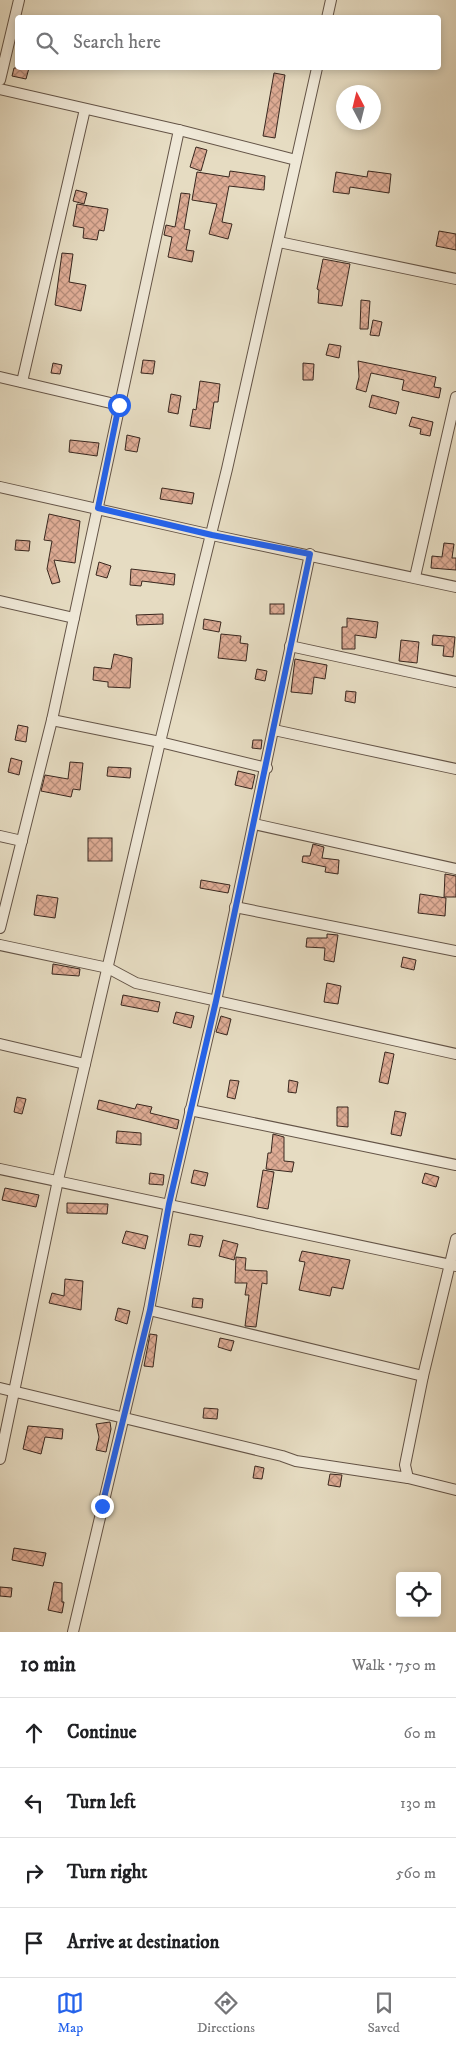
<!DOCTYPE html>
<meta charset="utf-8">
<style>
:root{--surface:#fff;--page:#f2f2f2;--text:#202124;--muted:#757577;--line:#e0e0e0;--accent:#2563eb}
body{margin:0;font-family:"IM FELL DW Pica",serif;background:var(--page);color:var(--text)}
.controls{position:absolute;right:15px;bottom:15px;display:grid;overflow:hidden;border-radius:5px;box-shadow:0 2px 8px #0003}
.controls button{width:45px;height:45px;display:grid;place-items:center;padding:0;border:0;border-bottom:1px solid var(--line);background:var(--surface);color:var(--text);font:25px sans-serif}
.compass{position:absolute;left:336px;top:85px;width:45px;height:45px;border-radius:50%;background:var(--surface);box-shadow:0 2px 8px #0003;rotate:353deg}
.stop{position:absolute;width:15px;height:15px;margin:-11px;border:4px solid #2563eb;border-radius:50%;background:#fff}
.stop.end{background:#2563eb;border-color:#fff;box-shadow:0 1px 5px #0008}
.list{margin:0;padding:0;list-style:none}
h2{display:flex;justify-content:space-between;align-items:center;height:65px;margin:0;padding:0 20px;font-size:21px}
h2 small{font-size:16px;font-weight:400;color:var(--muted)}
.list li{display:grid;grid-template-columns:32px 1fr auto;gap:15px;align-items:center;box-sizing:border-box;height:70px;padding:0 20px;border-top:1px solid var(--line)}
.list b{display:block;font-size:19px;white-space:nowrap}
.list em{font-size:16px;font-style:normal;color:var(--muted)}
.icon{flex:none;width:28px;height:28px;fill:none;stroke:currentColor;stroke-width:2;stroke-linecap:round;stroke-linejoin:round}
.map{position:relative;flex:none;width:456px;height:1632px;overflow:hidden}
.search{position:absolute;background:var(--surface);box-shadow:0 2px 8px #0003;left:15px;right:15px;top:15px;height:55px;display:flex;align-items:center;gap:12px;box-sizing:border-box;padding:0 18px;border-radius:5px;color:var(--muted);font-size:19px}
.sheet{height:345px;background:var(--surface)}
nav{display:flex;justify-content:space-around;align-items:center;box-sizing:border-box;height:70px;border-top:1px solid var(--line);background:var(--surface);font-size:14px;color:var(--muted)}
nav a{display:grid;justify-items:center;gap:2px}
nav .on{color:var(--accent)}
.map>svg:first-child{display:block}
.building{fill:url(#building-cross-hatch);stroke:#39271e}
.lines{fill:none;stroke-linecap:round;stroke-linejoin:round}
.minor-casing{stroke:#645447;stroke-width:12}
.minor{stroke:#efe8d7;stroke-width:10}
.route{stroke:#2563eb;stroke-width:6}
</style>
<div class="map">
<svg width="456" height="1632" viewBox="0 0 456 1632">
<defs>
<pattern id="building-cross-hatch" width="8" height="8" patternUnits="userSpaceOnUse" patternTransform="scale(1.25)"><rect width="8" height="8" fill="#deac95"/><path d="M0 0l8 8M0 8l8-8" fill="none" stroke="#b58c79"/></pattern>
</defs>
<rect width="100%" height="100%" fill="#e6dcc2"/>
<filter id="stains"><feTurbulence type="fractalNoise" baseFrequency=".004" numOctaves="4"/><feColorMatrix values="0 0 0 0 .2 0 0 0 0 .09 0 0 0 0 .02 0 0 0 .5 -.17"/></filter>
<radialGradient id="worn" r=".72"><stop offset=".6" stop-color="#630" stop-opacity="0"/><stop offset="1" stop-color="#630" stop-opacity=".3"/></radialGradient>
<g class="building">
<path d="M14,68H29L26,79L12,76Z"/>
<path d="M274,73L285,75L275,138L263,136Z"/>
<path d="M196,147L207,150L201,171L190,167Z"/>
<path d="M230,171L265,176L264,190L229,186L222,222L232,224L228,239L209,234L217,204L192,200L197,172L229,177Z"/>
<path d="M368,171L391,174L389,193L350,187L349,194L333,192L336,172L367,177Z"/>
<path d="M76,190L87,193L84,204L73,201Z"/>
<path d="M181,193L190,194L184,229L190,230L186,250L194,251L192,262L168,257L172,237L164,235L166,225L175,227Z"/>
<path d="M77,204L108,209L104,231L99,230L97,240L83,238L84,228L73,226Z"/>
<path d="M439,231L456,234V250L436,246Z"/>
<path d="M62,253L73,254L69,282L86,285L81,311L55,305Z"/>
<path d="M323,259L350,264L342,306L318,303L319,290L317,289Z"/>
<path d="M361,300L370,301L368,329H360Z"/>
<path d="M373,320L382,322L379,336L370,335Z"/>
<path d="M329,344L341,346L339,358L326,355Z"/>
<path d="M143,360L155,361L153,374L141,373Z"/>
<path d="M358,361L436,377L434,387L441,388L439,398L402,390L404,380L371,373L366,392L356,389L359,377Z"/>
<path d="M53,363L62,365L60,374L51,373Z"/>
<path d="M303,363L314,364L313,380H303Z"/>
<path d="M200,381L220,384L218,402H214L210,429L190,426L193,409L196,410Z"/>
<path d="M171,394L181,396L178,414L168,412Z"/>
<path d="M372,395L399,402L396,414L369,407Z"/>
<path d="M412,417L433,422L430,436L420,434L421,429L409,426Z"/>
<path d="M127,435L140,438L137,452L125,450Z"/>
<path d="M70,440L99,443L97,456L69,452Z"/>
<path d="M162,488L194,493L192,504L160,499Z"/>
<path d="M49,514L80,521L75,563L54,560L60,582L52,584L47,569L52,541L44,540Z"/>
<path d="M16,540L30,541L29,551L15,550Z"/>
<path d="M444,543L454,544L452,558H456V570L431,568L432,556L442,557Z"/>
<path d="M99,562L111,566L107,578L96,575Z"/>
<path d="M131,569L175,574L174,585L142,581L141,586L130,585Z"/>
<rect x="270" y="604" width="14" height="10"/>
<path d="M163,614V624L137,625L136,615Z"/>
<path d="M347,618L378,622L376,638L355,635V649H342V627H347Z"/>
<path d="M204,619L221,622L219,632L203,629Z"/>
<path d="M221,634L241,636L240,643L248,644L246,661L218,658Z"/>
<path d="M433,635L455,637L453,657L443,656L444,646L432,645Z"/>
<path d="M401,640L419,642L417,663L399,661Z"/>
<path d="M114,654L132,658L130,688L108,687V682L93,680L94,667L111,669Z"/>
<path d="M295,659L327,665L325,679L314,677L312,694L291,692Z"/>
<path d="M257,669L267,671L265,681L255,679Z"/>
<path d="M346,691L356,692L355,703L345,701Z"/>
<path d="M18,725L28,727L26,742L15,740Z"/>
<path d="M253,740H262L261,749L252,748Z"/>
<path d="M11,758L22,761L19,775L8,772Z"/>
<path d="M70,762L83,763L80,790L73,789L71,797L41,791L45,775L68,779Z"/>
<path d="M108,767L131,768L130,778L107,776Z"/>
<path d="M238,771L255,775L252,789L235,785Z"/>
<rect x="88" y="838" width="24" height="23"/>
<path d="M313,844L324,847L322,858L339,860L338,874L325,872L326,867L302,862L303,856H310Z"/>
<path d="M445,874L456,876V897H444Z"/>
<path d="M201,880L230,885L228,893L200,888Z"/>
<path d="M420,894L446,898L445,916L418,913Z"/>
<path d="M37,895L58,898L55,918L34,915Z"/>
<path d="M327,934L338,935L334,962L324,960L325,948L306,947L307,938H327Z"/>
<path d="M403,957L416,960L414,970L401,967Z"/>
<path d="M53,964L80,969L79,976L52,974Z"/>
<path d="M327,983L341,986L338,1004L324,1002Z"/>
<path d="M123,995L160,1002L158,1012L121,1005Z"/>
<path d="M176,1012L194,1016L191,1028L173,1023Z"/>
<path d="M221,1016L231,1019L227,1035L216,1032Z"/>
<path d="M385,1052L394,1054L388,1084L379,1082Z"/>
<path d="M230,1080L239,1081L235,1099L227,1097Z"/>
<path d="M289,1080L298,1082L296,1093L288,1092Z"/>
<path d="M17,1097L26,1099L22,1114L14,1112Z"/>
<path d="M99,1100L135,1109L137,1104L152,1107L150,1113L179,1120L177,1129L97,1109Z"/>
<path d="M337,1107H348V1127L337,1126Z"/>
<path d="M395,1111L406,1113L401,1136L391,1134Z"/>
<path d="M117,1131L141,1133V1145L116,1143Z"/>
<path d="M273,1134L284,1137V1161L294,1162L292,1172L266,1169L268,1153H271Z"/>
<path d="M194,1170L208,1173L205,1186L191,1183Z"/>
<path d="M263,1170L274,1172L268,1209L257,1207Z"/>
<path d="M150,1173L164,1175L163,1185L149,1184Z"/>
<path d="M425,1173L439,1177L436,1187L422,1183Z"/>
<path d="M5,1188L39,1195L36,1207L2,1200Z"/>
<path d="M67,1203L108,1204L107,1214L67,1213Z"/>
<path d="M126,1231L148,1236L145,1249L122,1243Z"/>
<path d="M190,1234L203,1236L200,1247L188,1245Z"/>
<path d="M223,1240L238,1244L234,1260L219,1256Z"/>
<path d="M302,1251L350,1260L343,1289L332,1287L330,1296L299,1290L305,1262L299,1261Z"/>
<path d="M236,1257L246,1258L245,1270L267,1271V1284L262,1283L256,1327L245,1326L249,1295H245L247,1283H235Z"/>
<path d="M65,1279L83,1281L81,1310L49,1303L52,1293L64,1296Z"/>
<path d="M193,1298L203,1299L202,1308L192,1307Z"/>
<path d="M118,1308L130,1311L127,1324L115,1320Z"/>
<path d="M150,1334L157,1335L153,1367L144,1366Z"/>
<path d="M220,1338L234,1341L231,1351L218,1347Z"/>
<path d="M204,1408L218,1409L217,1419L203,1418Z"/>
<path d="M110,1422L111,1429L106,1452L96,1450L99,1437L96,1424Z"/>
<path d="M28,1426L63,1429L62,1439L45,1437L41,1454L23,1449Z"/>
<path d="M255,1466L264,1468L262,1479L253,1478Z"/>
<path d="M330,1474L342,1475L340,1487L328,1485Z"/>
<path d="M14,1548L46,1553L43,1566L12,1560Z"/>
<path d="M54,1582L62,1583V1602H64L62,1613L48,1610Z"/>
<path d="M0,1587L12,1588L11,1597L0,1596Z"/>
</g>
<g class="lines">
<g class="minor-casing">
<g id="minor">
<path d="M327,18L331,0"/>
<path d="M0,80L19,0"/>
<path d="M0,89L179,130L296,160"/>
<path d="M279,242L456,279"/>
<path d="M0,377L119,405"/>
<path d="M22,382L85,109"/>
<path d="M0,487L212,535L456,587"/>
<path d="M415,577L456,397"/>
<path d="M0,601L74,618"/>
<path d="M290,646L456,682"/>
<path d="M52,720L160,742L267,768"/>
<path d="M274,730L456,769"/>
<path d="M254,824L456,869"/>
<path d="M0,836L22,841"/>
<path d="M235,907L456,951"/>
<path d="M0,928L52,720L179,130"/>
<path d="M0,945L108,968L136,983L456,1054"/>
<path d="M0,1044L85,1064"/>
<path d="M190,1110L456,1165"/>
<path d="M0,1169L456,1266"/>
<path d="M149,1310L423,1376"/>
<path d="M0,1388L282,1456L296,1461L408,1478L405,1465L423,1376L456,1239"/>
<path d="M0,1459L58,1180L160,742L227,469L317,68"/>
<path d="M408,1478L456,1490"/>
<path d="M73,1632L149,1310L169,1204L216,1001L310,554"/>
</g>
</g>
<use href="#minor" class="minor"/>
</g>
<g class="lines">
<path class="route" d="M102,1506L150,1310L169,1204L216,1001L310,554L212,535L98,508L119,405"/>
</g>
<rect width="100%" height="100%" filter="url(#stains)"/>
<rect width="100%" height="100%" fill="url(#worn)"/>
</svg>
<div class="controls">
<button><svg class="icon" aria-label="locate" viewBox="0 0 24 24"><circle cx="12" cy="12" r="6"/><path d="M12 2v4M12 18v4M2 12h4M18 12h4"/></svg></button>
</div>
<svg class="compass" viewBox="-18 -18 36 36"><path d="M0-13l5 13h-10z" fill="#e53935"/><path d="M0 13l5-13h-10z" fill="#757577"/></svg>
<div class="stop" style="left:119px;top:405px"></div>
<div class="stop end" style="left:102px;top:1506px"></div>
<div class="search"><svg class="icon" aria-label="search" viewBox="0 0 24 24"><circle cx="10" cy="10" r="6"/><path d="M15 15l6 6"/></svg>Search here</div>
</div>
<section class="sheet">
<h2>10 min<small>Walk · 750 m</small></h2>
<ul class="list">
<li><svg class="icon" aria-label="ahead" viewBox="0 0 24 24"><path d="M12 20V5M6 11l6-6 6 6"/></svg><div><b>Continue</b></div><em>60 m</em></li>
<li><svg class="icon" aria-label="left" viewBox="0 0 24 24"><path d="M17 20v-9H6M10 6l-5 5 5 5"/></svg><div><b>Turn left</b></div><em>130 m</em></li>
<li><svg class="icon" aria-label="right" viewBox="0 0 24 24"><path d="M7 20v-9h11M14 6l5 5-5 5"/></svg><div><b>Turn right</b></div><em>560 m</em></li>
<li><svg class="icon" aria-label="arrive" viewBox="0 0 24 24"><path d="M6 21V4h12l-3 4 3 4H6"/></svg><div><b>Arrive at destination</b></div></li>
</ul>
</section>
<nav>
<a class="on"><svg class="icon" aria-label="map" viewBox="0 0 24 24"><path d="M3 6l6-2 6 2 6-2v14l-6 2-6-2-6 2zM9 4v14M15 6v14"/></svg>Map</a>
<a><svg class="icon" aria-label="directions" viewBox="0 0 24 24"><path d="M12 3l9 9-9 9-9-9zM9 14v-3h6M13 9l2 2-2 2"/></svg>Directions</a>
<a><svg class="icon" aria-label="saved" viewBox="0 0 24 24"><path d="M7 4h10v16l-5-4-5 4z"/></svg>Saved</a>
</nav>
